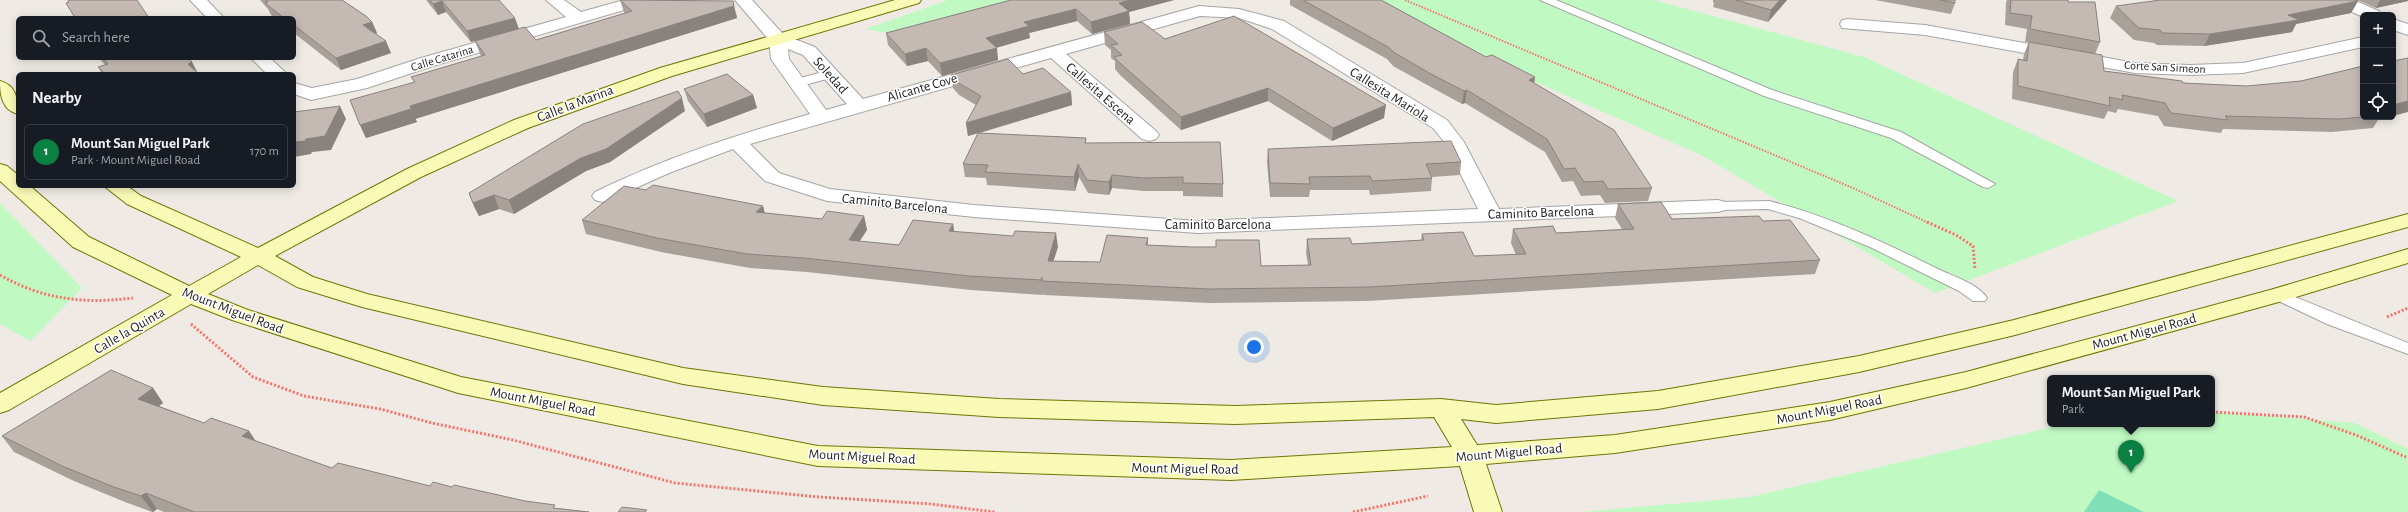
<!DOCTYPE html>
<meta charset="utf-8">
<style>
:root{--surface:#171b24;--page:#242831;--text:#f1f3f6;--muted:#9ea1a6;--line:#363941;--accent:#0b8043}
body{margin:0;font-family:"Alegreya Sans",sans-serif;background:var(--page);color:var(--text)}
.controls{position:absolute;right:12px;top:12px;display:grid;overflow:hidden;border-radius:6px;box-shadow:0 2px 10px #0003}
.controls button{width:36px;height:36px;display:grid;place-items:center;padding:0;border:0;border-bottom:1px solid var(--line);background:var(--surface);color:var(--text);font:20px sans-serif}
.you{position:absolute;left:1254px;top:347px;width:14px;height:14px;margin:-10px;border:3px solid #fff;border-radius:50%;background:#1a73e8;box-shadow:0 0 0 6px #1a73e833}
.badge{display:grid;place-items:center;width:26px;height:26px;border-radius:50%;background:var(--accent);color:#fff;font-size:13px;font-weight:700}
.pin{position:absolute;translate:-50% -33px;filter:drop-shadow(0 1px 2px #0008)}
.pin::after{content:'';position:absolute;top:21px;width:14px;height:12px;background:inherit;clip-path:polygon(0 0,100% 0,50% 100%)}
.popup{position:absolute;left:2047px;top:375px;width:168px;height:52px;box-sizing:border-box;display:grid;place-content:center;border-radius:6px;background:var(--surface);filter:drop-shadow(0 1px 3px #0005);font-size:13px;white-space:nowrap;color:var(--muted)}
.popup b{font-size:15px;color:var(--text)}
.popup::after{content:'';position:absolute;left:50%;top:100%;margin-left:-8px;border:8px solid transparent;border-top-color:var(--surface)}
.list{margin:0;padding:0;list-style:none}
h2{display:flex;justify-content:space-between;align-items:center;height:52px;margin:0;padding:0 16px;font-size:17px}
h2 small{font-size:13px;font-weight:400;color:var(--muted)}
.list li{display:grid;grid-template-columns:26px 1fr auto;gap:12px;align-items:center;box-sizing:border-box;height:56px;margin:0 8px 8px;padding:0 8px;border:1px solid var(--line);border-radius:6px}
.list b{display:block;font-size:15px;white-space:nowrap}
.list p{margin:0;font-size:13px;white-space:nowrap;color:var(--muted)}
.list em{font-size:13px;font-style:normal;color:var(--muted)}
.icon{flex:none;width:22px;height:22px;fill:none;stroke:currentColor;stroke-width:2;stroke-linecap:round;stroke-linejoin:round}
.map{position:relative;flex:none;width:2408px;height:512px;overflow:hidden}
.search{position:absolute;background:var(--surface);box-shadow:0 2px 10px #0003;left:16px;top:16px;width:280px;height:44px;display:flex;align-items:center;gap:10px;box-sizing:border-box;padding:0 14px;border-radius:6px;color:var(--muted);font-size:15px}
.panel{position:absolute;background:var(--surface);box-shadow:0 2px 10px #0003;left:16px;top:72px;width:280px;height:116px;border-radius:6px}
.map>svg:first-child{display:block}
.park{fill:#c0fac2}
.pitch{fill:#81dfb7}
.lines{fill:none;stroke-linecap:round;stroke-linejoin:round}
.lane-casing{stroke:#a5a5a5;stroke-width:2}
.street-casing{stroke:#a5a5a5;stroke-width:2}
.secondary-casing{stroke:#6f7604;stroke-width:2}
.path-far1{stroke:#fb7169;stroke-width:2;stroke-dasharray:1.5 1.5;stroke-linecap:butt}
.path{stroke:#fb7169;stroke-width:3;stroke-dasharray:2 2;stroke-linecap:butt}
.lane{fill:#fff;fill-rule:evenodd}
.street{fill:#fff;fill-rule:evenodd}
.secondary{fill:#fafab7;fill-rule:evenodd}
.wall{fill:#a9a09a}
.shaded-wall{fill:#89827d}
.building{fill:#c4bab3;stroke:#89827d}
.labels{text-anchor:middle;stroke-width:3;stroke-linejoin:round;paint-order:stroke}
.far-street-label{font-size:12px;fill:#1e1e1e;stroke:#fff}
.street-label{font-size:14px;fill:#1e1e1e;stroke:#fff}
</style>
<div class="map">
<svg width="2408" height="512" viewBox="0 0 2408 512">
<rect width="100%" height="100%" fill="#efebe4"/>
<g class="park">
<path d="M948,0H1016L899,35L865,29Z"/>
<path d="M1350,0H1654L1864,57L2178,201L1935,293L1703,156Z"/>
<path d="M0,203L82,288L30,341L0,324Z"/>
<path d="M2212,412L2355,423L2408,449V512H1582L1750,497L2066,424H2212Z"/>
</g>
<path class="pitch" d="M2099,490L2144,512H2084Z"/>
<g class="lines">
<g class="lane-casing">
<g id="lane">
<path d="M1540,0H1556L1772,90L1901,132L1995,184L1988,188L1983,187L1891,138L1764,96Z"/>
<path d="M830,70L834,71L836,74L834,77L797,87L791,83L793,80Z"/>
<path d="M1769,201C1829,216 1885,243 1940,270C1955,277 1978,284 1987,298L1985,301H1973L1959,291L1870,247L1799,218L1768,209L1718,210L1711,206L1718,202Z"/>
<path d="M2278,290L2408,343V354L2327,324L2272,298L2270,295L2272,292Z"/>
</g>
</g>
<g class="street-casing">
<g id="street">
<path d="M190,0H207L224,18H207Z"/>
<path d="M546,0H564L581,12L624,0H650L648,3L433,66L367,88L311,100L294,94V83L312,88L357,79L421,58L566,17Z"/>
<path d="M735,0H752L784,35L815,47L863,99L1199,6L1239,9L1284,21L1447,120L1464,142L1499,209L1718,200L1725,202L1728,206L1725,210L1718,212L1198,233L974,217L827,201L765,181L733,149L669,173L609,200L602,202L595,200L592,196L595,192C664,158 736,135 810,114L771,59L769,40ZM1200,16L1239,18L1272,29L1433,128L1445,143L1478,209L1198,221L974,205L830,189L779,173L750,144L1051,58L1142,139L1149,141L1156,139L1159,135L1156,131L1066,54ZM788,49L803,55L847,104L826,110L789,59Z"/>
<path d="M2331,0H2353L2379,11L2381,15H2363V17L2333,3Z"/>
<path d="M1848,19L1925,25L2135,63L2190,65L2243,63L2363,37V47L2243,73L2190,75L2135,73L1925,35L1842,28L1840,24L1842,20Z"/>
<path d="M2393,19L2408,24V35L2393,30Z"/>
<path d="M251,58H270L287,74H267Z"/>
</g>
</g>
<g class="secondary-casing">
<g id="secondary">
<path d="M895,0H921L919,3L672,76L528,128L421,177L275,256L313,277L367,294L683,368L823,387L999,399L1235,406L1441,399L1496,405L1658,391L1859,356L2014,320L2408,214V227L2015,335L1859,372L1658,409L1496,423L1461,419L1477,445L1615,435L1830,402L1966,372L2270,290L2408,249V263L2286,300L1966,388L1830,420L1615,453L1486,464L1502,512H1474L1460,466L1231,480L818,466L458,393L232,320L191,304L9,410L0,413V393L172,295L73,247L0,181V164L7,166L18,175V186H30L89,237L189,286L241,257L127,204L104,186H127L141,196L258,248L407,169L514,120L660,68ZM258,265L297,287L362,307L683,384L823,405L999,417L1235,424L1434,417L1452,447L1231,460L818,446L461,377L248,310L208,294Z"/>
<path d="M0,81C16,85 18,99 18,114C2,110 0,95 0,81Z"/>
</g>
</g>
<path class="path-far1" d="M1405,0L1853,188L1929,223"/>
<g class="path">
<path d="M1927,222L1956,235L1973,246L1975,269"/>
<path d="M0,275C44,300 84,304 133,298"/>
<path d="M2387,317L2408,308"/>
<path d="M191,324L253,377L304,396L380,409L432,423L513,440L675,483L819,497L931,504L995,512"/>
<path d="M2212,412L2304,417L2356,435L2408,458"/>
<path d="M1353,512L1428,496"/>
</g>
<use href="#lane" class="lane"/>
<use href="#street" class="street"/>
<use href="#secondary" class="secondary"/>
</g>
<g class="wall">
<path d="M260,0H342L372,22L377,33L376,34L391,53L341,70L294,33V18H275L271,15L268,9Z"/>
<path d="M426,0H499L471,42L446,12L438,15Z"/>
<path d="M620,0L736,13L737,18L415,119L417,122L366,138L360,125L414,82L411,77L481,56L480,54L475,41L536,40L625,13L624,12Z"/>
<path d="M1011,0H1174L1129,12L1130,24L1092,34L1077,21L1029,33L1030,38L996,48L998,60L942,76L928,61L907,66L888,45L886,33Z"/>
<path d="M1290,0H1381L1486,57L1535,77L1534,83L1652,188L1648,201L1605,203L1600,195L1581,196L1573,181L1562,182L1545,152L1465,103L1462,104L1429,86L1393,66L1387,59L1290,5Z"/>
<path d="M1713,0H1787L1768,22L1713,7L1714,3L1713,2Z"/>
<path d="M1875,0H1955V3L1951,14Z"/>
<path d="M2007,0H2068V2L2100,42L2095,54L2104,71L2183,83L2247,86L2301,81L2363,66V117H2390L2378,120L2373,128L2332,132L2223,129L2221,133L2164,126L2158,116L2118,109L2116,113L2108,111L2104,119L2012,99L2013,72L2018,59L2023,60L2024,54L2029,42H2025L2027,29L2005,25L2006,3Z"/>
<path d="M2357,0H2408V1L2376,8Z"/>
<path d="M2358,1L2351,13L2296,24L2292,32L2204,46L2157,45L2154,43L2134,40L2110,18L2116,6Z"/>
<path d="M1104,32L1165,39L1384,118L1332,141L1268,101L1181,130L1120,75L1115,69V61L1111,58V50L1105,45Z"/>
<path d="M99,58H188L192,62L197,72L199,74H102L98,67L105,65Z"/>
<path d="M1023,74L1071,92L1072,105L980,133L1086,138V143L1223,184V197L1183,196V191H1144L1112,188L1109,195L1088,193L1079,177L1075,191L987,185L986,178L965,177L963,164L978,133L968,136L966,123L976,105L959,95L953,88L951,75Z"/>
<path d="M684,89L753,95L757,108L707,127L688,101Z"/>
<path d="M685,111L610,162L586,171L514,214L499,209L479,216L474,207L469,193Z"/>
<path d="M1268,149L1461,162L1460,175L1432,177V178L1431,191L1370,195L1369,190H1310L1309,197H1270L1267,162Z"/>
<path d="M646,190L763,206L765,213L822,219L864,216L867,230L859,242L899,245L953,224L954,231L1058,247L1053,261L1100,262L1148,238V245L1192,247H1216V240L1261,266L1308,265L1306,253L1307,239L1352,244L1421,240L1422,234L1474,256L1516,255L1511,243L1513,229L1556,233L1622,229L1615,218L1618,204L1672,219L1763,221L1820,260L1815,274L1367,301L1209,303L1044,295L1043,293V295L971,290L807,272L750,268L661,252L586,234L582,220Z"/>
<path d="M153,388L163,403L159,406L204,423L249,431L255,441L332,468L430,486L452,487L556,508L589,512H164L157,509L153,512H152L125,502L74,481L14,452L2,436Z"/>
</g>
<g class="shaded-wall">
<path d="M1130,0H1174L1129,12L1130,24L1092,34L1091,22L1119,3Z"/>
<path d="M1780,0H1787L1768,22L1771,10Z"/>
<path d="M2380,0H2408V1L2376,8Z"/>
<path d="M442,1L446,12L438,15L433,4Z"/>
<path d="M733,1L737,18L415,119L410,106Z"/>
<path d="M2358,1L2351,13L2296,24L2292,32L2204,46L2210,34L2288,15Z"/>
<path d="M1076,9L1077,21L1029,33L1030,38L988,50L986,38L1024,22Z"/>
<path d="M515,18L519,29L471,42L467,31Z"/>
<path d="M372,22L377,33L368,36L363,25Z"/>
<path d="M386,41L391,53L341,70L336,58Z"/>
<path d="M926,48L928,61L907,66L905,54Z"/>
<path d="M997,48L998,60L942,76L940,63Z"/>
<path d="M192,62L198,74L188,64Z"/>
<path d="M1535,77L1533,90L1529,80Z"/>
<path d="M1268,88V101L1181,130V117Z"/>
<path d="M1467,90L1465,103L1462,104L1464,91Z"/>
<path d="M1071,92L1072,105L968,136L966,123Z"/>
<path d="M753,95L757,108L707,127L704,114Z"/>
<path d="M682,98L685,111L610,162L586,171L514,214L509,200Z"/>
<path d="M2408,101V112L2393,116V105Z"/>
<path d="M1386,105L1384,118L1332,141L1333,128Z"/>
<path d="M340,106L346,119L331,150L312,152L311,154L294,157V142Z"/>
<path d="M411,109L417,122L366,138L360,125Z"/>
<path d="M2380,117H2390L2378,120Z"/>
<path d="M1078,164L1079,177L1075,191L1074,177Z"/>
<path d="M1112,175V188L1109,195V182Z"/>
<path d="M494,195L499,209L479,216L473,203Z"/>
<path d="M763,206L766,220L756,212Z"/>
<path d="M864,216L867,230L851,254L849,240Z"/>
<path d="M953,224L955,238L949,231Z"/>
<path d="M1056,233L1058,247L1049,275L1048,261Z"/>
<path d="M153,388L163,403L148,414L138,399Z"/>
<path d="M249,431L259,446L242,436Z"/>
<path d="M146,493L157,509L153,512L141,496Z"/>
</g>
<g class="building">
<path d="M68,0H137L149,18H75L66,3L69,2Z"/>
<path d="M265,0H342L366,16L372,22L363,25L386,41L336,58L294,25V18H284L265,3L268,2Z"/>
<path d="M430,0H499L515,18L467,31L442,1L433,4Z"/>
<path d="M620,0L733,1L734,6L410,106L411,109L360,125L350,100L415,82L411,77L485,55L475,41L525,27L536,40L632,11Z"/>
<path d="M1011,0H1130L1119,3L1129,11L1091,22L1076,9L1024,22L1029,26L986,38L997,48L940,63L926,48L905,54L886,33Z"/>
<path d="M1303,0H1381L1486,57L1492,55L1535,77L1529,80L1614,130L1652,188L1608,189L1603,181L1584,182L1575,168L1564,169L1547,139L1467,90L1464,91L1431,74L1395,53L1388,47Z"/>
<path d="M1736,0H1780L1771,10Z"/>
<path d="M1940,0H1955V3Z"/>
<path d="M2011,0H2068V2H2095L2100,42L2030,29L2032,16L2010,13Z"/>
<path d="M2160,0H2355L2358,1L2288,15L2299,20L2210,34L2163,33L2160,30L2139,28L2116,6Z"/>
<path d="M1234,16L1386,105L1333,128L1268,88L1181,117L1120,63L1114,57L1122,55L1111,45L1118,44L1104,32L1142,22L1165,39Z"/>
<path d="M2029,42L2102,55L2104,71L2182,81L2183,83L2247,86L2301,81L2363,66V117L2339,119L2225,116L2228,120L2171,113L2165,103L2122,95L2123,100L2109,97L2110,106L2018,86V59L2027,61Z"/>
<path d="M103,58H188L192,62L188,64L199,74H105L98,67L108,64Z"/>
<path d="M2408,58V101L2393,105V61Z"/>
<path d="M1008,59L1023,74L1043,68L1071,92L966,123L981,96L957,82L951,75Z"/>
<path d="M727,74L753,95L704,114L684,89Z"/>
<path d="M678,91L682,98L606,149L581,158L509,200L494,195L473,203L469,193L583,124Z"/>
<path d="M340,106L325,136L306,139L305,141L294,142V112Z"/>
<path d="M978,133L1086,138L1085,143L1220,142L1223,184L1183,183V177L1143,178L1112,175L1109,182L1087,180L1078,164L1074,177L985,172L988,165L963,164Z"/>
<path d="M1451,141L1461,162L1426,164L1432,178L1372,181L1370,176L1309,177L1310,184L1270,183L1268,149Z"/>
<path d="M653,185L763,206L756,212L822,219L827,211L864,216L849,240L899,245L913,220L953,224L949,231L1013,236L1015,231L1056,233L1048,261L1100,262L1107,235L1148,238L1146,245L1192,247H1216V240H1259L1261,266L1311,265L1307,239L1350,238L1352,244L1424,240L1422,234L1463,232L1474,256L1526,254L1513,229L1553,226L1556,233L1634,229L1618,204L1661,202L1672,219L1759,216L1763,221L1790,220L1820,260L1369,287L1209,289L1042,281V277V280L969,276L804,258L747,254L657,238L582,220L624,186L646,190Z"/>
<path d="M111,370L153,388L138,399L204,423L211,418L249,431L242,436L332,468L338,463L430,486L433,482L452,487L454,485L525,501L555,505L553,508L589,512H194L146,493L141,496L114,487L62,466L2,436Z"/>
<path d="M622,507L647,510L645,512H618Z"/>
</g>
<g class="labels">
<g class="far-street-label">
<text transform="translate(442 58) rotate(-17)" y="4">Calle Catarina</text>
<text transform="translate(2165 67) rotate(3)" y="4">Corte San Simeon</text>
</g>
<g class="street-label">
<text transform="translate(831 75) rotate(48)" y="5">Soledad</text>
<text transform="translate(922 87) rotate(-16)" y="5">Alicante Cove</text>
<text transform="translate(1101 93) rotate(41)" y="5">Callesita Escena</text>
<text transform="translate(1390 94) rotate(32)" y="5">Callesita Mariola</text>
<text transform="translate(575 103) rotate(-21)" y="5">Calle la Marina</text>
<text transform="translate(895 203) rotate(6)" y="5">Caminito Barcelona</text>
<text transform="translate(1541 212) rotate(-2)" y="5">Caminito Barcelona</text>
<text x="1218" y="229">Caminito Barcelona</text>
<text transform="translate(233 310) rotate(21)" y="5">Mount Miguel Road</text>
<text transform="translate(129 330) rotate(-30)" y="5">Calle la Quinta</text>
<text transform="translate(2144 331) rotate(-15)" y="5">Mount Miguel Road</text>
<text transform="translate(543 401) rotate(11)" y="5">Mount Miguel Road</text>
<text transform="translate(1829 409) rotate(-11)" y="5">Mount Miguel Road</text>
<text transform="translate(1509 452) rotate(-5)" y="5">Mount Miguel Road</text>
<text transform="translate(862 456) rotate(3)" y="5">Mount Miguel Road</text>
<text transform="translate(1185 468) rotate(1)" y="5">Mount Miguel Road</text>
</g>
</g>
</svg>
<div class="controls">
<button>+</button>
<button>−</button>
<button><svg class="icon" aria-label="locate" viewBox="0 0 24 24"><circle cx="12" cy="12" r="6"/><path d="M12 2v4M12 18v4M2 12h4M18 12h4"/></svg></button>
</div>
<div class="you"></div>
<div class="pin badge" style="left:2131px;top:473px">1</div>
<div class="popup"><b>Mount San Miguel Park</b>Park</div>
<div class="search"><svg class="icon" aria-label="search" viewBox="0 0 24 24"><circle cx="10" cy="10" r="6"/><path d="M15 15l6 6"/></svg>Search here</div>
<section class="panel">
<h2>Nearby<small></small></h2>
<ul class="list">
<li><span class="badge">1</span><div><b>Mount San Miguel Park</b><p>Park · Mount Miguel Road</p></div><em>170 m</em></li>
</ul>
</section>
</div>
